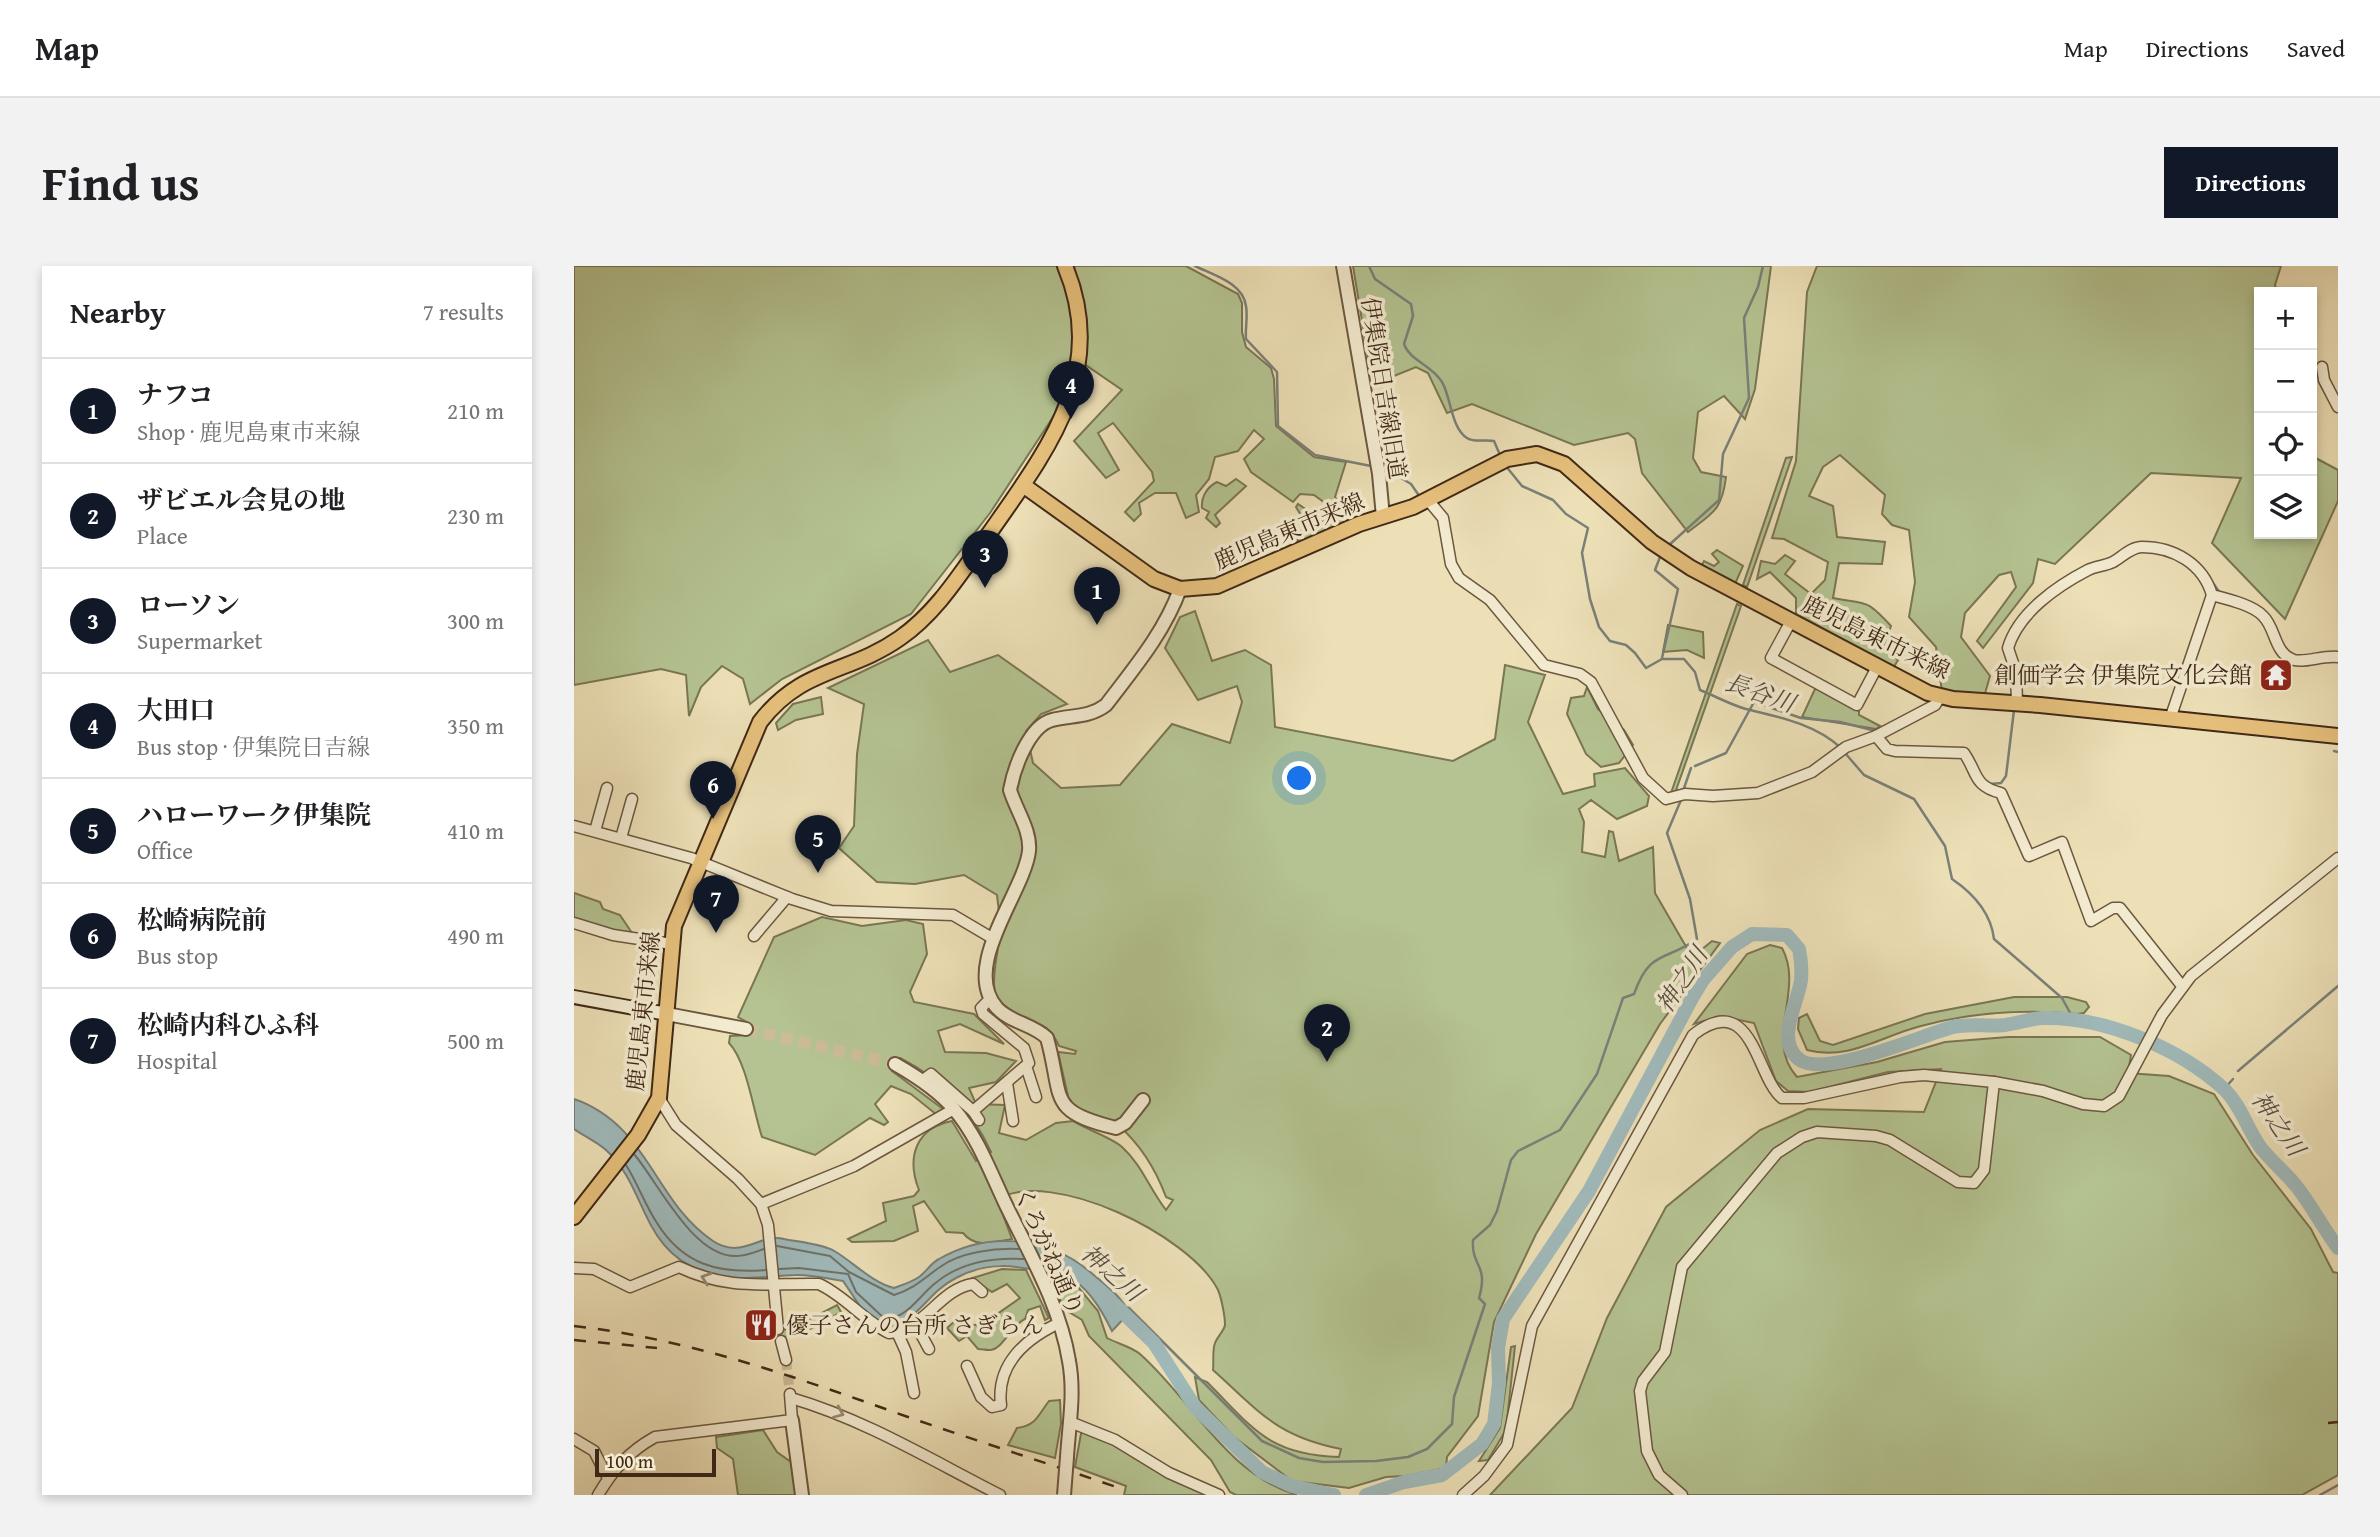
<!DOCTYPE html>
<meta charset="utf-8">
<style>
:root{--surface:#fff;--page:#f2f2f2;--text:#202124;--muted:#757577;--line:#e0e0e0;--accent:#111827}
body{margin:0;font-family:"Gentium Book Plus","Noto Serif JP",serif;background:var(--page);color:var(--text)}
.controls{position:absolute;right:21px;top:21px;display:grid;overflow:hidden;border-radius:0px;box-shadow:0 4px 10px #0003}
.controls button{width:63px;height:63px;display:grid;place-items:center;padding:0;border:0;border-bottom:2px solid var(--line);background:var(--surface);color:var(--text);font:35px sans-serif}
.scale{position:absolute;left:21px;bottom:18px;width:121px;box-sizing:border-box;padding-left:7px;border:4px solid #412917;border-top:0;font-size:19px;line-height:24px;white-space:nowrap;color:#412917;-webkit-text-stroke:5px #f3ebd0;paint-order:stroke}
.you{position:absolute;left:726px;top:513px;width:24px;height:24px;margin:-18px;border:5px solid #fff;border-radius:50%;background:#1a73e8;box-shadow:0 0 0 10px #1a73e833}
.badge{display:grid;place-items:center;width:46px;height:46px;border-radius:50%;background:var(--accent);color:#fff;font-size:23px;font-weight:700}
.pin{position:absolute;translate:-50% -58px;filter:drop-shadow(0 2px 4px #0008)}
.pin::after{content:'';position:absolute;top:37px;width:24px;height:21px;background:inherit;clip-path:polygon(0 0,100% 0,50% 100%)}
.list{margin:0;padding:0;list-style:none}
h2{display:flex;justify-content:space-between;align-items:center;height:91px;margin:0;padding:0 28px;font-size:30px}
h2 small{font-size:23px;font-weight:400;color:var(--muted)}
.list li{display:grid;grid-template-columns:46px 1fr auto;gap:21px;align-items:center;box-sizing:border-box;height:105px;padding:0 28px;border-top:2px solid var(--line)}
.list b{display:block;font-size:26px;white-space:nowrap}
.list p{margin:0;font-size:23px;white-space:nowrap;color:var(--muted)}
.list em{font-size:23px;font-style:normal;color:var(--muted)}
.icon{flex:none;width:38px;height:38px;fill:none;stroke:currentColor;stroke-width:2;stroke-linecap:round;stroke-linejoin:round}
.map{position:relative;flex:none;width:1764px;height:1229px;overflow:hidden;border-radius:0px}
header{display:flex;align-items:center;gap:42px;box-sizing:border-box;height:98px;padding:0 35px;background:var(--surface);border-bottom:2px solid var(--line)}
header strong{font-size:33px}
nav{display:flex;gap:38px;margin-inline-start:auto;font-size:24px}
.intro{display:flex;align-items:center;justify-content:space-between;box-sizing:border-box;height:168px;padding:0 42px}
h1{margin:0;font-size:49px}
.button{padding:18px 32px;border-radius:0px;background:var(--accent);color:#fff;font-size:24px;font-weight:700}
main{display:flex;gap:42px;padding:0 42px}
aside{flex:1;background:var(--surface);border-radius:0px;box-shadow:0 4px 10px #0003}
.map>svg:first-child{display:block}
.green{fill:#b4c391;stroke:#7a7654;stroke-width:2}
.water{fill:#a0babb;stroke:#7a8079;stroke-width:2}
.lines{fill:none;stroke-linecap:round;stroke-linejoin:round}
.shore{stroke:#707269;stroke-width:2}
.stream{stroke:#7a8079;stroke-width:2.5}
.river{stroke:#a0babb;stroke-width:14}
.minor-tunnel{stroke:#cbbb97;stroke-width:10;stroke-dasharray:10 5;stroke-linecap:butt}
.tertiary-tunnel{stroke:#cbbb97;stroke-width:12;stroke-dasharray:12 6;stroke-linecap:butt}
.minor-casing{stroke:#6c573f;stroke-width:13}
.tertiary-casing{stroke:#6c573f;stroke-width:16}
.secondary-casing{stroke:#412917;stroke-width:16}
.primary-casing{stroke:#412917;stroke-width:18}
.minor{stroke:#f3ebd0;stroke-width:10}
.tertiary{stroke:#f3ebd0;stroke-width:12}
.secondary{stroke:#f3ebd0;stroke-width:12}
.primary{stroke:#e6c07c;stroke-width:14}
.rail{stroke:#412917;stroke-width:2.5;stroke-dasharray:12 12;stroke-linecap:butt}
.tertiary-bridge-casing{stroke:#6c573f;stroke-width:16;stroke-linecap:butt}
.tertiary-bridge{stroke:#f3ebd0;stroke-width:12}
.oneway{stroke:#9a8a74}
.labels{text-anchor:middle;stroke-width:7;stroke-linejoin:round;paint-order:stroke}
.street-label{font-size:23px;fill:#412917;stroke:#f3ebd0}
.poi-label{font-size:23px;fill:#412917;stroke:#f3ebd0;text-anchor:end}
.water-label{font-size:24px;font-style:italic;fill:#594d40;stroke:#f3ebd0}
</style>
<header>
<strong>Map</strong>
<nav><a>Map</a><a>Directions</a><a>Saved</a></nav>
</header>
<div class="intro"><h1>Find us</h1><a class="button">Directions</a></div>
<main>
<aside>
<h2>Nearby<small>7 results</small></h2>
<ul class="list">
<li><span class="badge">1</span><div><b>ナフコ</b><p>Shop · 鹿児島東市来線</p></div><em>210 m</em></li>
<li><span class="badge">2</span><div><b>ザビエル会見の地</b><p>Place</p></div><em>230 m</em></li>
<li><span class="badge">3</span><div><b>ローソン</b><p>Supermarket</p></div><em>300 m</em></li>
<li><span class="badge">4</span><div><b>大田口</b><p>Bus stop · 伊集院日吉線</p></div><em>350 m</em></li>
<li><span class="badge">5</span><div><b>ハローワーク伊集院</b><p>Office</p></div><em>410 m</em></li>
<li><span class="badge">6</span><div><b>松崎病院前</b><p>Bus stop</p></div><em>490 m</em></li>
<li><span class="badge">7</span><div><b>松崎内科ひふ科</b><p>Hospital</p></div><em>500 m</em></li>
</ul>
</aside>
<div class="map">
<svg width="1764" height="1229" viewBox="0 0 1764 1229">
<rect width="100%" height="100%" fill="#ede0b7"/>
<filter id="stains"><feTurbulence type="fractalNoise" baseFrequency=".00286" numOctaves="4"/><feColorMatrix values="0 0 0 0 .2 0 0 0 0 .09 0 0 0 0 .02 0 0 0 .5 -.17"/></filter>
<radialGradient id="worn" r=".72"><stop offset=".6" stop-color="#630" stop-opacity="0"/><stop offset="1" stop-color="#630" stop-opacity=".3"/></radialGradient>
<g class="green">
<path d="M0,0H612L664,28L668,37V66L672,81L697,102L700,113L702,160L740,191L772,196L761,231L776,254L726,278L719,267L735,263L722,241L724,238L749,255L759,243L740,229L726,228L719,236L677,206L670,193L690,173L680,164L664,185L641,191L635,213L622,229L625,246L612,252L602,227H581L565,237L567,248L560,255L551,246L580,215L578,206L539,157L524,167L545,204L532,212L500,175L548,124L497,89L490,127L481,148L416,247L337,348L208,413L176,438L169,413L148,400L127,421L115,450L112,409L87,403L0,419Z"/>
<path d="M779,0H1197L1181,123L1171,153L1150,130L1124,146L1119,192L1127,206L1152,211C1148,244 1139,247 1114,266L1068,207L1061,173L1054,167L1000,179L898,138L873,147L854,107L842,101L820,110L808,91H794Z"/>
<path d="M1243,0H1707L1701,19L1703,26H1685V268H1738V190L1764,204V235L1711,353L1638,277L1667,212L1577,207L1481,298L1464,293L1459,317L1409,382L1403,375L1442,321L1437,306L1425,309L1391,347L1387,371L1416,410L1410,431L1368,426L1362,381L1335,351L1341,316L1335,264L1318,259L1308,248L1311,229L1266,189L1249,201L1235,230L1259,240L1263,271L1311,276L1308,298L1265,297L1259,332C1294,339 1291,332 1317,360L1309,381L1324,394L1320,401L1222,348V332L1196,306L1183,313L1187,295L1201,298L1211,289L1221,295L1211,308L1237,328L1251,314L1254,296L1210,273L1198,272L1222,195L1233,26Z"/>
<path d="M1218,191L1173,321L1169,319L1212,192Z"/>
<path d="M662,213L672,220L641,249L646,257L642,261L632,252L635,246L628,242C627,231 633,221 643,216L652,220Z"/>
<path d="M1143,284L1169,300L1161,318L1127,301L1130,295L1140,300L1145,296L1138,288Z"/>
<path d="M1163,338L1167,340L1101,527H1097Z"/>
<path d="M621,345L638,395L671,384L697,399L701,461L879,495L921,473L931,399L971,409L954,456L989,528L1021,520L1020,508L1051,502L1075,530L1073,540L1043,553L1017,534L1005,543L1010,556L1008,586L1031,591L1035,565L1039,566L1045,595L1079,581L1081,627L1114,684H1127L1138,675L1146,677L1086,758L962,968L920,1056L904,1150L873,1191L872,1202L831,1210L812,1211L775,1222L718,1215L660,1171L625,1134L621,1111L633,1116C679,1162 694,1189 765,1191L767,1183C702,1170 686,1146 639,1104C640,1096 638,1085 641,1077C643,1071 650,1065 651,1059C651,1050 647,1029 643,1022C614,969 479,902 423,933L438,973C420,976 402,983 389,967L372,966L350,935L339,940L344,965L320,975L278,976L274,973L312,955L309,937L340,930L345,924C332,891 342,862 378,855L402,895L417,886C398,844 367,813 326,792L318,805L369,843L363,849L337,828L317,820L301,838L314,856L310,859L296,852L241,889L188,871C179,844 173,796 155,777L156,770L174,769L176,758L164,751L200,671L248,651L288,660L332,654L349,658L353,688L336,726L340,736L400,748L430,778L386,758L364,765L371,786L412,787L442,795L422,816L395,822L402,838L431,839L425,867L452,874L482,857L499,855C513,864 537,871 548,881C568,899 576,924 592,944L599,934L592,931C582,904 565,877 543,858C536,852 508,846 496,839L484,786L501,788L502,785L485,780C472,751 460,761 437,749C406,731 427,687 426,661C426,650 424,639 423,629L390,609L341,618L303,616L265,582L280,560L283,488L290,438L254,422L354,374L376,406L424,389L493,438L467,448L452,465L459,497L487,522L546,519L598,458L656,477L668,436L663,420L624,434L591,382L606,351Z"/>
<path d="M1094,359L1129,366L1130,392L1113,384L1089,386Z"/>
<path d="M1013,421L1024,443L1050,464L1059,479L1045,497L1027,501L1012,488L993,448L997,432L1010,430Z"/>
<path d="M1247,422L1285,444V449L1306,460L1302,463L1228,451L1241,423Z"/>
<path d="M247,431L249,448L222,454L204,464L202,457L219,438Z"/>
<path d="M0,627L26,636L29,643L46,649L58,667L40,665L0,653Z"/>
<path d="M1196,679L1208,682C1231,724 1189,773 1223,811L1303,796L1371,776L1434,771H1526L1557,789L1554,807L1595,810L1640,828L1679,889L1737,963L1759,1006L1764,1007V1209L1728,1229H916L998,1142L1033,1052L1092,941L1186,864L1234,843L1350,846L1367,803L1314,806L1235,826L1214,825L1202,815L1180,757L1146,750L1120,758L1173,688Z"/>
<path d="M1440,731H1493L1512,736L1515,741L1510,747L1503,748C1450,743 1399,746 1347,760C1307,770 1275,795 1233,784L1224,763L1225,752L1233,748L1246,775L1259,779L1351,748Z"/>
<path d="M428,1003L452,1004L475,1052L471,1054L466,1040L454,1044L451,1053C437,1059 428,1085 415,1084C411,1084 408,1083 404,1083L393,1070L385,1075L373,1062L382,1054L398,1059L421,1058L419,1051L446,1032L433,1018L418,1026L403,1016L389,1015Z"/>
<path d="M477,1012L499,1015L524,1045L533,1072C542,1077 558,1081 566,1088C619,1135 652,1208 723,1229H662L656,1226L637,1194L515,1070L508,1054L490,1043Z"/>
<path d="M263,1039L267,1046C234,1065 213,1079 174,1067L217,1063Z"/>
<path d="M941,1080L932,1164L914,1194L905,1195L926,1162L937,1081Z"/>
<path d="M486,1134L487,1158L481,1192L434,1179L443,1162C462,1160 464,1149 475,1135Z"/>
<path d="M508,1162L635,1229H550L552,1220L501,1201Z"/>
<path d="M189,1164L203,1186L217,1196L222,1229H164L159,1193L143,1182L142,1171Z"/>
</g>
<path class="water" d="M0,833C75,859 80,936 139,975C168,994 185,967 210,973C225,976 249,978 262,986C280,997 299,1017 320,1022C328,1019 338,1016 345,1011C352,1006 357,997 365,993C413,965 473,970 515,1005C530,1018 547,1029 555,1047L538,1065C529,1047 518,1027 500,1014C493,1009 484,1009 475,1007C442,999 413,995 382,1012C349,1029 350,1053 309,1062L290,1046L269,1015C254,1013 237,1008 221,1009C192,1010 164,1016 135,1008C65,986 75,923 32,884C23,876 10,870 0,863Z"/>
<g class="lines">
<g class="shore">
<path d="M60,888C84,916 119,992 163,990C172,990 181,986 190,983"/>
<path d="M52,899C64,918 71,939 83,957C109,999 145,1008 192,1004"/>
<path d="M203,980L256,990L275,1006L320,1029C340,1023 350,1012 366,1001C386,986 421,982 445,983"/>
<path d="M205,1003L225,1002L274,1008L282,1026L312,1054C335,1049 342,1034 359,1019C385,996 417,991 450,993"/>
</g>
<g class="stream">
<path d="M621,0C640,9 669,17 672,40C674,51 671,62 672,73L703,106L704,160L741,189L797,200"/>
<path d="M795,0L801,13L837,38L839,50L830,78C836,95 858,99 868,116C877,131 877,162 893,172C900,177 911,173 920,175L926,189"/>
<path d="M931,199L948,220L979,234L992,248L1014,262L1008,287L1016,333L1025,361L1036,375L1052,379L1061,387L1072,402L1088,393H1110L1121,406L1126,424C1141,430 1157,439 1172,443C1205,451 1241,458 1267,482"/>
<path d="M809,201L837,218L846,231"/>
<path d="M1095,279L1145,234L1149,188L1175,132L1170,52L1184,21L1189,0"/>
<path d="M1086,291L1081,304L1104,323L1088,392"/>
<path d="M1634,310L1646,327"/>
<path d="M1732,390L1753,387"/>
<path d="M1760,485L1764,486"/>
<path d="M1271,487L1290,509L1340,533L1371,580L1378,613C1400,628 1417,647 1420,673L1488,732L1500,754"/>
<path d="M1121,500L1152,487L1180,436L1227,452L1266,456L1302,465"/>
<path d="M1416,518L1427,517L1432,510L1440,444"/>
<path d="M1109,525L1117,502"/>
<path d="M1664,805L1764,720"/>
<path d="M1650,823L1659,813"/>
<path d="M549,1041L555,1042L688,1175L725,1192L749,1196L802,1195L834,1191L853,1183L878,1158L880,1131L911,1038L905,1032C915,998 897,1001 899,974L916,959L923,945L937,894L944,885L986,864L1023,808L1049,732L1060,728C1076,683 1091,696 1123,673L1116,633L1093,567L1107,534"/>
<path d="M1746,1229L1764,1219"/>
</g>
<g class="river">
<path d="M540,1038L580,1077L621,1141L688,1206L718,1220L760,1229"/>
<path d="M792,1229L830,1216L868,1209L908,1178L920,1158L925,1117L924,1082L929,1053L1015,925L1117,734L1129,714L1158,681L1178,668L1213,669L1225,683C1227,693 1228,704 1227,714C1224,738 1200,775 1226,794C1252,812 1348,769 1379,761C1395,757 1414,761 1431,759C1444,757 1456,753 1468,752C1529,750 1606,782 1651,824C1668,841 1673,863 1687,882C1698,896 1712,907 1723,921C1738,940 1749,962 1764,982"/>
</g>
<path class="minor-tunnel" d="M212,1094L216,1128"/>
<path class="tertiary-tunnel" d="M172,763L321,798"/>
<g class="minor-casing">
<g id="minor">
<path d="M1748,101L1750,114L1764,141"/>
<path d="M854,234L869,252L877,298L885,312L916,334L970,399L1006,408L1017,416L1069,512L1092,533L1111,528L1139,530L1184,527L1238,506L1272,481L1302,470L1361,439L1366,431"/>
<path d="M1217,355L1197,392L1283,439L1303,401"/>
<path d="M1443,437L1442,406L1434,382C1444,347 1483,320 1514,304C1522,300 1531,300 1539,296C1548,291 1557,281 1568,281C1600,281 1629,298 1638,329C1653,333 1679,339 1689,350C1702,362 1700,388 1720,394C1732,397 1749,389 1764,391"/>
<path d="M1596,453L1638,329"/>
<path d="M1302,470L1313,483L1321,485L1390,487C1404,507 1399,520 1427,527L1455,590L1488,576L1517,655L1539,642H1546L1608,720"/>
<path d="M0,560L117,592L218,633L257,645L379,649L418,672"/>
<path d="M21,565L33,522"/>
<path d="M47,572L58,533"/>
<path d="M0,657L39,669L98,678"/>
<path d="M180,670L213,631"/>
<path d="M452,800L462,831"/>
<path d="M349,814L357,808L399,845L455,797L450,782L409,748L407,742L416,733"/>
<path d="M433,817L439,855"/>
<path d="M85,832L102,859L164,913L187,938L194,959L204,1063"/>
<path d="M399,845L405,854"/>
<path d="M187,938L280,900L380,843"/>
<path d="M0,1002L20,1003L56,1021L105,1001C156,1025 191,1017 245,1018C271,1030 289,1054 315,1067C350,1065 365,1023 399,1018L408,1026"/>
<path d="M341,1057L355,1083"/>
<path d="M323,1066L332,1086L340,1127"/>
<path d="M207,1075L212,1094"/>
<path d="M393,1100L407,1131L418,1141L427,1139C422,1099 451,1073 485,1057"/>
<path d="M217,1132C292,1154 357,1194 426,1229"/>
<path d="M496,1156L541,1174L595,1207L645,1229"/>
<path d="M0,1173L20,1185L34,1212"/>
<path d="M24,1229C39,1204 54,1186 81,1171L218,1154L216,1128"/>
<path d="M889,1229L910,1210L933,1179L958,1060L1119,769C1179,722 1182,812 1208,832H1230L1326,811L1350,809L1420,816L1469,825L1509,838L1530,840L1545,830L1588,749L1617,710L1764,592"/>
<path d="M1108,1229L1085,1209L1073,1185L1066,1125L1069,1115L1091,1086L1108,1001L1203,887L1228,871L1243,866L1302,870L1316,874L1384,916L1400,917L1410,904L1420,816"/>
</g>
</g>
<g class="tertiary-casing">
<g id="tertiary">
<path d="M769,0L805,208L809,251"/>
<path d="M93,748L172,763"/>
<path d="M321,798C342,810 364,824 380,843C403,870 416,905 431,937C455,987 486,1039 495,1095C501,1127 495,1159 493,1191"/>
<path d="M569,834L551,857L542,862C472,845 490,833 473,772C459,758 437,757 423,742C386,700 450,627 455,585C457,564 442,544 436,524C440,502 455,460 478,454C497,449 515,452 532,439C560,402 590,367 606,323"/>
<path d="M218,1154L228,1229"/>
</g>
</g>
<g class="secondary-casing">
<path id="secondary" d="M0,731L93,748"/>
</g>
<g class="primary-casing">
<g id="primary">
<path d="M449,219L580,313L606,323L643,320L785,258L839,241L933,193L963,188L990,198L1078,276L1117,302L1354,427L1379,433L1466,439L1764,470"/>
<path d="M0,951L64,869L85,832L100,660L186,456C228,401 275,408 326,372C363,346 386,308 412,272C471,187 536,108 491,0"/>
</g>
</g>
<use href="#minor" class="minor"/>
<use href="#tertiary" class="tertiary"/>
<use href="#secondary" class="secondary"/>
<use href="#primary" class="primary"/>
<g class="rail">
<path d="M0,1060C116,1073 224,1112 334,1151C406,1176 479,1199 551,1224"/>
<path d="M0,1074L83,1082"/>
<path d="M1754,1157L1764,1156"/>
</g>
<g class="tertiary-bridge-casing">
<path id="tertiary-bridge" d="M490,1229L493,1191"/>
</g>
<use href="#tertiary-bridge" class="tertiary-bridge"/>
</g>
<defs><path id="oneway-chevron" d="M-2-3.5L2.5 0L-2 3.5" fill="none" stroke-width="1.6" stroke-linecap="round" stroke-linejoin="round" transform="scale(1.75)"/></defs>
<g class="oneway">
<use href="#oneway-chevron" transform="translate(132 1012) rotate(-161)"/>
<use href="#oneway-chevron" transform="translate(265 1147) rotate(23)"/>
</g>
<defs>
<g id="temple-square" transform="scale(1.75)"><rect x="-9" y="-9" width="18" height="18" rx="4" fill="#8f2418" stroke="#f3ebd0"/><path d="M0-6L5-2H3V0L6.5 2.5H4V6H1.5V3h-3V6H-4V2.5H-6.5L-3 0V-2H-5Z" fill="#fff"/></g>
<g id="restaurant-square" transform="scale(1.75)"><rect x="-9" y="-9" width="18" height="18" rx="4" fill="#8f2418" stroke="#f3ebd0"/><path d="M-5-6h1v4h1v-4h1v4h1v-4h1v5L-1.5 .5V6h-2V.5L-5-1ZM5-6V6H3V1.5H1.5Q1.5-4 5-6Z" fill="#fff"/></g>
</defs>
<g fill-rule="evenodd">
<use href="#temple-square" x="1702" y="409"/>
<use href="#restaurant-square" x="187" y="1059"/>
</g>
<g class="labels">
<g class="street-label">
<text transform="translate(810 122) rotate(81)" y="8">伊集院日吉線旧道</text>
<text transform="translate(715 265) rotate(-23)" y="8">鹿児島東市来線</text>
<text transform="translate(1302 371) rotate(26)" y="8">鹿児島東市来線</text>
<text transform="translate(69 745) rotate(-84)" y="8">鹿児島東市来線</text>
<text transform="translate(475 985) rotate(66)" y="8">くろがね通り</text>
</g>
<g class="poi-label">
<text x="1678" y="417">創価学会 伊集院文化会館</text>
<text x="212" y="1067" text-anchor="start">優子さんの台所 さぎらん</text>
</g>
<g class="water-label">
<text transform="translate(1186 427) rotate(19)" y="8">長谷川</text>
<text transform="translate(1108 714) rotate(-57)" y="8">神之川</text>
<text transform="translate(1704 858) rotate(55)" y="8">神之川</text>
<text transform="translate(538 1007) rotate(41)" y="8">神之川</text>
</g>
</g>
<rect width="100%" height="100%" filter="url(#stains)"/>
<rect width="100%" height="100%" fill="url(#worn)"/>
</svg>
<div class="controls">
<button>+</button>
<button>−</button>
<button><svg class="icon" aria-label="locate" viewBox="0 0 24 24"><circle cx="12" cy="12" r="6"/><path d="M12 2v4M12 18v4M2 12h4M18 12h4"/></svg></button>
<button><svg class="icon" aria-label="layers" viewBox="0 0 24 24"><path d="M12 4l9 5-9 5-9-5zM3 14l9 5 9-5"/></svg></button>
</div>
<div class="scale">100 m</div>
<div class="you"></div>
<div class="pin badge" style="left:523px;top:359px">1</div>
<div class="pin badge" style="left:753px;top:796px">2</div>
<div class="pin badge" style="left:411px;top:322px">3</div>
<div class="pin badge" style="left:497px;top:153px">4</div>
<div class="pin badge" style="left:244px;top:607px">5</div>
<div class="pin badge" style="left:139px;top:553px">6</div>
<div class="pin badge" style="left:142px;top:667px">7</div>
</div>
</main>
